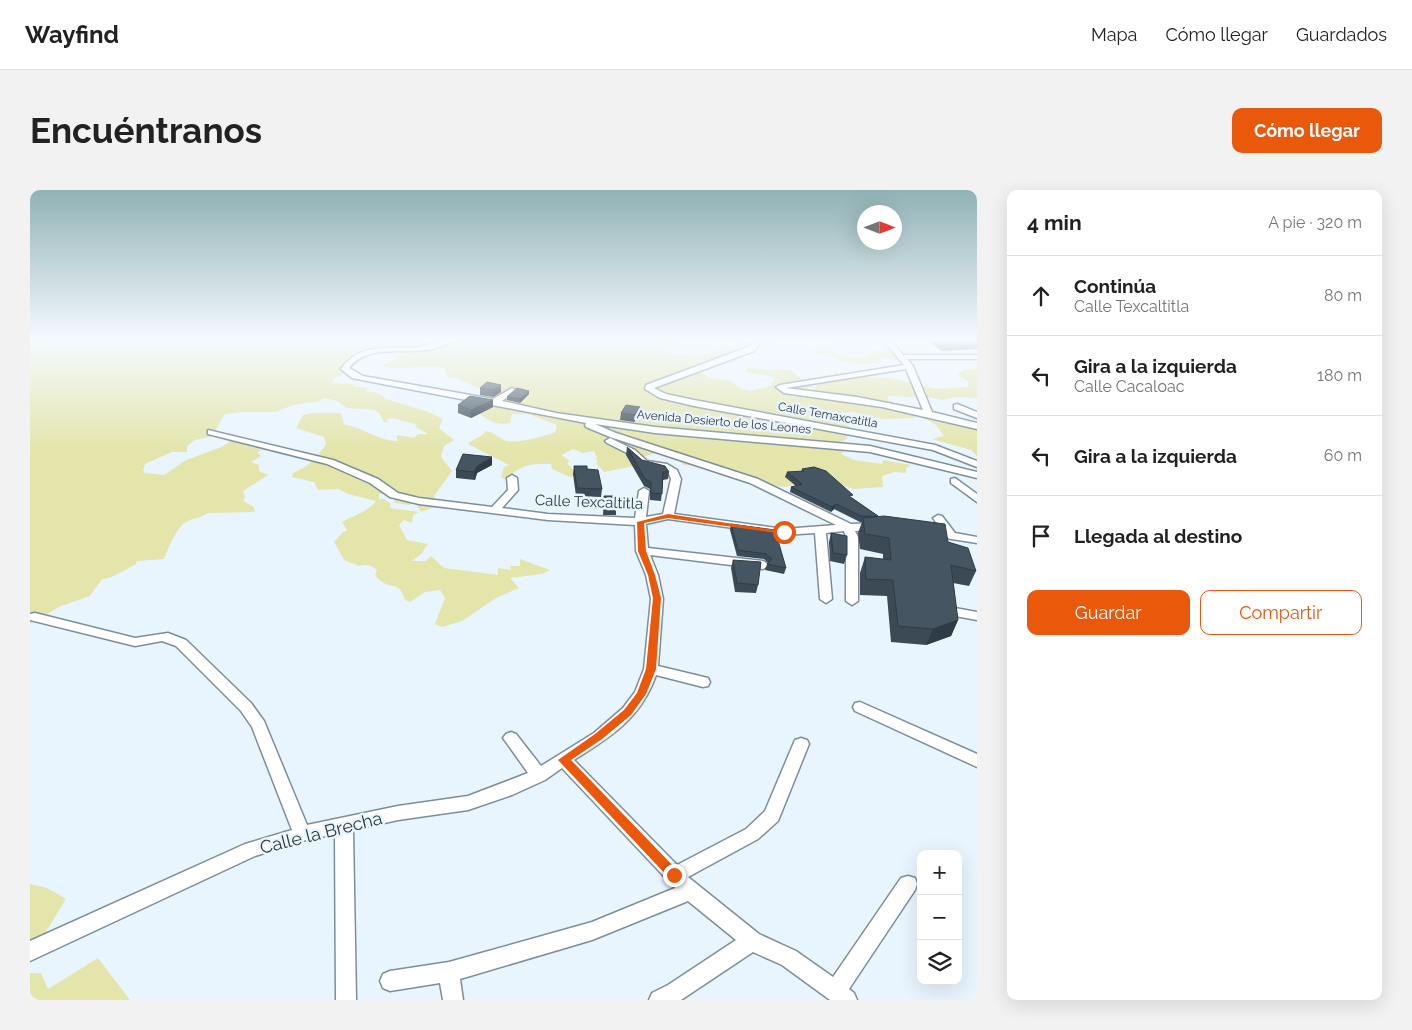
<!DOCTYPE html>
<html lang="es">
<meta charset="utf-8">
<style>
:root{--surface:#fff;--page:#f2f2f2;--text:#222;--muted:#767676;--line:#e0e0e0;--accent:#ea580c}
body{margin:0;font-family:Raleway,sans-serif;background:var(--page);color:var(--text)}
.controls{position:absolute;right:15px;bottom:15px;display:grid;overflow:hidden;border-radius:10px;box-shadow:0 5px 20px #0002}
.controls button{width:45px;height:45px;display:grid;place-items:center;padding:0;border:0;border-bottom:1px solid var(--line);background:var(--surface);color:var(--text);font:25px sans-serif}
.compass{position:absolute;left:827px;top:15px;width:45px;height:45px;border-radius:50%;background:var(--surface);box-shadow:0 5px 20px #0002;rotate:90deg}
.stop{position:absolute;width:15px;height:15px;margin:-11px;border:4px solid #ea580c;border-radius:50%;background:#fff}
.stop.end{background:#ea580c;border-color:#fff;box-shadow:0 1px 5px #0008}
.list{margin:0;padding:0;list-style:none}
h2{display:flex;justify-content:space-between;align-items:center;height:65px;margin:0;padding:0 20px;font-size:21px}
h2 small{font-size:16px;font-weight:400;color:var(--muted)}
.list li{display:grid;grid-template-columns:32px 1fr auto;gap:15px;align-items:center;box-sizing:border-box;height:80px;padding:0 20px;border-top:1px solid var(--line)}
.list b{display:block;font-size:19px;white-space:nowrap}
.list p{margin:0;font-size:16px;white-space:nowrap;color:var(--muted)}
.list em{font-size:16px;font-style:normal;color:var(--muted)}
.actions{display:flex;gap:10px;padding:15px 20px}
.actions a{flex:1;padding:11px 0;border:1px solid var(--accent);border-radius:10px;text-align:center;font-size:18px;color:var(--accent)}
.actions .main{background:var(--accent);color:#fff}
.icon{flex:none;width:28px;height:28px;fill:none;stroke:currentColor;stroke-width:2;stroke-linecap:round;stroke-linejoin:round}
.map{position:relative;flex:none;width:947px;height:810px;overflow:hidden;border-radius:10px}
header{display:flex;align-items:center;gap:30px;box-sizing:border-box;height:70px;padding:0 25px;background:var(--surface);border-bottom:1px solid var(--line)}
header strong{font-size:24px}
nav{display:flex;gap:28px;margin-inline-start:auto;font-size:18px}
.intro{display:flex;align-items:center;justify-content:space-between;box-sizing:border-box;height:120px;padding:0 30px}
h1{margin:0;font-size:35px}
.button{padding:12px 22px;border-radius:10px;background:var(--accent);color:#fff;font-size:18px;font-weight:700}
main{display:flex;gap:30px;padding:0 30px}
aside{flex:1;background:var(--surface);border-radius:10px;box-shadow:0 5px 20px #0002}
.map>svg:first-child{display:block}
.green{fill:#e3e5aa}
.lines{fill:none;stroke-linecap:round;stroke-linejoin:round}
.minor-casing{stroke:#7c8e9c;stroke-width:3}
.minor{fill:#fff;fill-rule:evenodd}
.wall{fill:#3b4a54}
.shaded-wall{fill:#303c45}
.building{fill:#455662;stroke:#303c45}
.route{fill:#ea580c}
.labels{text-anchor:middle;stroke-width:5;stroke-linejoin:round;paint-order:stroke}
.far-street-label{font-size:12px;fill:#31393e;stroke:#e9f5fe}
.street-label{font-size:15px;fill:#31393e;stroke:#e9f5fe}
.near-street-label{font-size:18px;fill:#31393e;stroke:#e9f5fe}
</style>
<header>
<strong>Wayfind</strong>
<nav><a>Mapa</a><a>Cómo llegar</a><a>Guardados</a></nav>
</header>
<div class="intro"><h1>Encuéntranos</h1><a class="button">Cómo llegar</a></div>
<main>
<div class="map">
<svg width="947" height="810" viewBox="0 0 947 810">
<rect width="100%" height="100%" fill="#e9f5fe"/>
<g class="green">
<path d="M0,150H676V153H648L638,155L630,162L669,166L688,158H701L713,150H759L707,165V172L676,170L668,176L667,180L680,188L700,191L711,199L720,201L741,196L745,188C736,183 725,185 715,182L718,177L739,180L759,179L772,189L779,190L773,191L782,193L784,196L767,201L764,197L756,204L763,207L784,201L788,193L811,187L801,181L819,187L860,188L907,199L938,197L939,192L928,185L933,180L947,178V208L926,207L914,210L902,208L859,206L857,209L871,217L925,230L928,235L947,237V266L941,260L902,249L914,246L906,235L887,225L884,227L887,228L853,229L823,222L809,223L806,227L820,237L815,241L818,248L813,251L822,255L811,264L824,270L852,274L853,270L881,275L876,278V283L864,282L852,286L853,297L823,299L809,294L769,293L757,297L727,295L690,276L654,275L645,267L629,262L610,268L609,275L574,282L566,273L568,271L565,269L567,268L564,261L553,263L543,259L531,265L540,271L537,273L548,285L540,287L522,279L521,274C502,273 489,275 476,290L471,287L474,277L479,275L438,254C444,248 451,248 456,241C465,242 469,249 477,251C491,253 512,247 525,242L527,235L498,224H482L480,233C466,236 459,230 448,223L455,201L428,189L431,188L418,187L414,178C393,173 373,182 353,176L365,169L367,164C333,153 332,178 305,188L302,193L324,194L322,196L338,198L335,201L348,203L356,209L399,222L413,229L409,238L424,250L414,256L411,267L422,281L404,306L408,316L391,322L385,312L379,315L365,313L363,304H349V309H354L361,314L360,318L389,322L383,325L382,333L374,330L369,335L377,350L398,354L391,364L382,371H396L401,366L414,378L468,385V378L481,380L480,376H490V369L520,380L512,384L480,388L489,398L466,408L432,431L412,437L405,434L415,408L410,400L395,402L380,412L375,410C368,389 364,401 351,391C349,390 347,387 345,385L347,380C341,375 336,374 329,376L314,370L304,352L312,343L317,340L312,332C324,325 338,322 346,311L318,304L309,299L288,300L284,292L262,287L263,283C278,277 288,267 296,254L294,247L266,238L273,225L281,223H311L314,234C333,238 350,251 367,251V245L384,248L388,244H399L387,238L385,234L362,228L356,230L359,233L354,232L349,223L344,220L317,218L307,211L294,208L290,211L263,215L246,222H213L195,224C192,228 184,242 184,246L165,250L157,256V262H142L115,274L113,280L115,283L134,285L156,270L192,257L201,251L232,260L227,262L231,266L221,272L229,275V281L238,285L213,301L215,307L213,311L224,317L225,322L178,323C171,328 163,328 156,332C145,339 139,358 134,369L107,371L105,375C95,379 82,389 72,389L60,406L31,416L0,434Z"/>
<path d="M809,150H857L870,158L881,169L879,172L855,168L850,169L853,172L833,174L813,172L802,166L789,164L780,160L804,157V161C811,169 826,167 836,167L843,160L851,162L857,159C847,153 819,156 806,154Z"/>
<path d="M0,694L17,698L36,709L9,753H0Z"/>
<path d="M68,768L100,810H0V783H11L18,799Z"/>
</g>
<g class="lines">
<g class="minor-casing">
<g id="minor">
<path d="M413,150H423C393,173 343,147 319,178L333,186L463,209L482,198L486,200L485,202L472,211L526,223L625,237L840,256L947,282V288L840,262L625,243L565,234L586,243L728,289L821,334L846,333L852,336L846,339L825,341L828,347V411L822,415L816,411V347L814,341L796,343L802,409L796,413L790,409L785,343L754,345L638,329L616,334L618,358L733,371L739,375L733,379L620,365L628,385L633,409L628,476L678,488L680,492L678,496L673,497L626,485C611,528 581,547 544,570L647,675L716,639L735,621L765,550L771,548L777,550L779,554L748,631L728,649L658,687L729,744L766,761L803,787L871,688L878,686L885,688L887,694L885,700L819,799L824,803L827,810H800L752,775L723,762L651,810H619L622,803L638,795L706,750L658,711L562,750L430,789L433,810H413L410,793L360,801L353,798L350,791L353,784L360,781L419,772L562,732L645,698L532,578L515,590L482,605L438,620L368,630L323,640L326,810H306L305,644L272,651L225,666L0,771V751L215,654L262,640L222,537L211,521L146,456L132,451L105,456L0,430V424L5,423L105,448L138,443L156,450L221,513L234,531L277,635L368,616L438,606L498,583L476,552L473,548L476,544L481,542L486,544L511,576L564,543L593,518L605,502L614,479L621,409L616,385L606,361L605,335L518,330L389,314L360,307L340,293L297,274L178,244V240L303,270L348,289L368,303L389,308L462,317L478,300L477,288L482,285L487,288L488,300L472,318L518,324L605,328L609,301L614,298L619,301L616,327L633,324L641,289L639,284L631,279L611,275L599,264L577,253L575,251L580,248L605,260L617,271L637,274L647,280L651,289L644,324L754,339L806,335L720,293L580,247L556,237L555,235L556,233L332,190L322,188L311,179C332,150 360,161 390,157C398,155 406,152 413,150Z"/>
<path d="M716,150H724L729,154L724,161L624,198L636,204L664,210L905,255L947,271V277L903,260L664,216L630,208L615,199L616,195L718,157L721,154Z"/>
<path d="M853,150H861L873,165H947V169H877L883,176L902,222L947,233V239L852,217L754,203L746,197L750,195L874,175ZM876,179L893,220L827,207L756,198Z"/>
<path d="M927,214L947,222V228L924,219V215Z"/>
<path d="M925,288L947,304V312L921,293V289Z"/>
<path d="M908,325L912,326L925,343L947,347V353L896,345L894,343L900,340L912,341L903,328Z"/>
<path d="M925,418L947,422V430L920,425L919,422L920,419Z"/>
<path d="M830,512L947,564V577L825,521L823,517L825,513Z"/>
</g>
</g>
<use href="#minor" class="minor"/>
</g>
<g class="wall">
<path d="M896,150H947V159L912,161Z"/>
<path d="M471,195V202L463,207L450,205V198Z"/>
<path d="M499,204L490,213L477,210V207Z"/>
<path d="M463,210V217L441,228L428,223V215Z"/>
<path d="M610,217L609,225L604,232L590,230L591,223Z"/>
<path d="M597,257L612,270L639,282L638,289L633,290L631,311L620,310V299L614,296L596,265Z"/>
<path d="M462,275L447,283L445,290L426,288V280Z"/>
<path d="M544,276L557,279L572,299L571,307L546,306L543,284Z"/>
<path d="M772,279L822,308L848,326L918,352L946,381L939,396L923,393L928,430L921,446L896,455L861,452L857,406L830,405V383L835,367L853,369V364L830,359L828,343L832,332H830L804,319L801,322L760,302L761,297L766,296L755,287L757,282H771Z"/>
<path d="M574,306L586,317V325H573Z"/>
<path d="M701,334L756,378L754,384L735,380L737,374L738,373L734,369L707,366L700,340Z"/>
<path d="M801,343L817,365L814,374L800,371L799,352Z"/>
<path d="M703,370L728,395L726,403L705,402L701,378Z"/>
</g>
<g class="shaded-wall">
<path d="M471,195V202L463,207V200Z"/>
<path d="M499,201V204L490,213V209Z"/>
<path d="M463,210V217L441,228V220Z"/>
<path d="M610,217L609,225L604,232L605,225Z"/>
<path d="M462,267V275L447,283L445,290L444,282L447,276Z"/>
<path d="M806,314L804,319L801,322L802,317Z"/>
<path d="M928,430L921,446L896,455L903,439Z"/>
</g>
<g class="building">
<path d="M904,150H947V155L914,156Z"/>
<path d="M457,192L471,195L463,200L450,198Z"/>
<path d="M487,198L499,201L490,209L477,207Z"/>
<path d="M440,206L463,210L441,220L428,215Z"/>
<path d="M596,215L610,217L605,225L591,223Z"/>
<path d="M597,257L612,270L635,276L639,282H633L632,304L621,303V292L615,289Z"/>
<path d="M433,264L462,267L447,276L444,282L426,280Z"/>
<path d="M544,276H557V279L568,280L572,299L547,298Z"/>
<path d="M784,277L796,281L823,305L819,306L848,326H831L806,314L802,317L761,297L772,294L757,282L774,281L772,279Z"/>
<path d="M574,306H585L586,317L574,316Z"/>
<path d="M854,326L915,334L918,352L938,358L946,381L921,375L928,430L903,439L868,436L863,390L836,389L835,367L861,370L859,348L835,344L833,328Z"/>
<path d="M701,334L745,340L756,378L737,374L742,369L736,364L708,360Z"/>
<path d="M801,343L817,346V365L803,363Z"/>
<path d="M703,370L731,372L728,395L707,393Z"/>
</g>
<linearGradient id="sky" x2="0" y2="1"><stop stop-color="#91b2b5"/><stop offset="0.57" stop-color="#f5faff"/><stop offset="1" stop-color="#f5faff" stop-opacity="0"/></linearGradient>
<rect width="947" height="263" fill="url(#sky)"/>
<path class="route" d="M638,324L758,342L754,344L638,328L614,333L616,361L625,385L631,408L626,479L616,504L601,525L572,549L541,570L648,681V689L644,690L640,689L528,570L565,544L594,520L607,503L616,479L623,408L618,385L608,361L607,332Z"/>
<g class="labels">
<g class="far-street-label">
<text transform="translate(798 225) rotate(10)" y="4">Calle Temaxcatitla</text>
<text transform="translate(694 232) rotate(5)" y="4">Avenida Desierto de los Leones</text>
</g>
<g class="street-label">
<text transform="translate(559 312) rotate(2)" y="5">Calle Texcaltitla</text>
</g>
<g class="near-street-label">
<text transform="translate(291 643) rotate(-14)" y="6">Calle la Brecha</text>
</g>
</g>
</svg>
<div class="controls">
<button>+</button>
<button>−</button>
<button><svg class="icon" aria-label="layers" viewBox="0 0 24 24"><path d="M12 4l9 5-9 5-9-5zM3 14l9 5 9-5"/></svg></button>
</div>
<svg class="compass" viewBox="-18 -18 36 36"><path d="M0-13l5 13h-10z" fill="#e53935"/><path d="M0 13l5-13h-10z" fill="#767676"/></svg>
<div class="stop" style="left:754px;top:342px"></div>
<div class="stop end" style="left:644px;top:685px"></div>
</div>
<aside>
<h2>4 min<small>A pie · 320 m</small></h2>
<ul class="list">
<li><svg class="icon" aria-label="ahead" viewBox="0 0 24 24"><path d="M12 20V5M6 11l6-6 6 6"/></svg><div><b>Continúa</b><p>Calle Texcaltitla</p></div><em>80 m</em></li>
<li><svg class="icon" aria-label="left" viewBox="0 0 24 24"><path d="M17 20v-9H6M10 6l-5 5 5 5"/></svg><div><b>Gira a la izquierda</b><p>Calle Cacaloac</p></div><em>180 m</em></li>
<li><svg class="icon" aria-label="left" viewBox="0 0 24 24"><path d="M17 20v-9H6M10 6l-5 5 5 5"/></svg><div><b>Gira a la izquierda</b></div><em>60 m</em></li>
<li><svg class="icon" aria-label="arrive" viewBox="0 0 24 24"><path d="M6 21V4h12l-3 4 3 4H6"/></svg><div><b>Llegada al destino</b></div></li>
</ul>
<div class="actions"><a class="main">Guardar</a><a>Compartir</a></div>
</aside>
</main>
